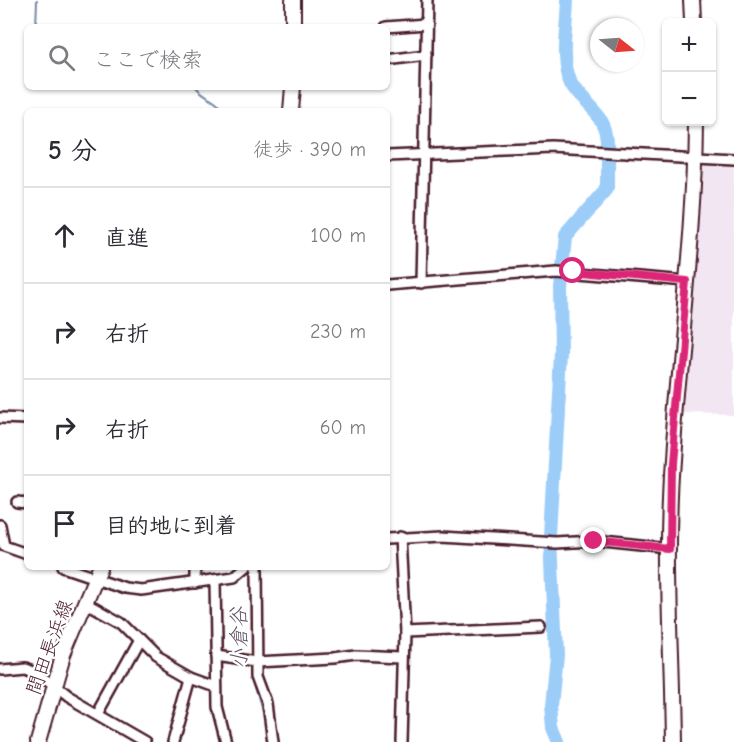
<!DOCTYPE html>
<html lang="ja">
<meta charset="utf-8">
<style>
:root{--surface:#fff;--page:#f7f7f7;--text:#2b2b33;--muted:#7c7c81;--line:#e1e1e2}
body{margin:0;font-family:"Comic Neue","Klee One",sans-serif;background:var(--page);color:var(--text)}
.controls{position:absolute;right:18px;top:18px;display:grid;overflow:hidden;border-radius:9px;box-shadow:0 2px 4px #0004}
.controls button{width:54px;height:54px;display:grid;place-items:center;padding:0;border:0;border-bottom:2px solid var(--line);background:var(--surface);color:var(--text);font:30px sans-serif}
.compass{position:absolute;left:590px;top:18px;width:54px;height:54px;border-radius:50%;background:var(--surface);box-shadow:0 2px 4px #0004;rotate:107deg}
.stop{position:absolute;width:18px;height:18px;margin:-14px;border:4px solid #db2777;border-radius:50%;background:#fff}
.stop.end{background:#db2777;border-color:#fff;box-shadow:0 2px 6px #0008}
.list{margin:0;padding:0;list-style:none}
h2{display:flex;justify-content:space-between;align-items:center;height:78px;margin:0;padding:0 24px;font-size:26px}
h2 small{font-size:20px;font-weight:400;color:var(--muted)}
.list li{display:grid;grid-template-columns:39px 1fr auto;gap:18px;align-items:center;box-sizing:border-box;height:96px;padding:0 24px;border-top:2px solid var(--line)}
.list b{display:block;font-size:22px;white-space:nowrap}
.list em{font-size:20px;font-style:normal;color:var(--muted)}
.icon{flex:none;width:33px;height:33px;fill:none;stroke:currentColor;stroke-width:2;stroke-linecap:round;stroke-linejoin:round}
.map{position:relative;flex:none;width:734px;height:742px;overflow:hidden}
.search{position:absolute;background:var(--surface);box-shadow:0 2px 4px #0004;left:24px;top:24px;width:366px;height:66px;display:flex;align-items:center;gap:15px;box-sizing:border-box;padding:0 21px;border-radius:9px;color:var(--muted);font-size:22px}
.panel{position:absolute;background:var(--surface);box-shadow:0 2px 4px #0004;left:24px;top:108px;width:366px;height:462px;border-radius:9px}
.map>svg:first-child{display:block}
.built{fill:#f2e6f3}
.lines{fill:none;stroke-linecap:round;stroke-linejoin:round}
.stream{stroke:#7b87a7;stroke-width:2}
.river{stroke:#9ccdf9;stroke-width:14}
.street-casing{stroke:#4a1f2b;stroke-width:14}
.secondary-casing{stroke:#4a1f2b;stroke-width:18}
.street{stroke:#fff;stroke-width:9}
.secondary{stroke:#fff;stroke-width:14}
.route{stroke:#db2777;stroke-width:8}
.labels{text-anchor:middle;stroke-width:4.5;stroke-linejoin:round;paint-order:stroke}
.street-label{font-size:20px;fill:#4a1f2b;stroke:#fff}
.water-label{font-size:21px;font-style:italic;fill:#635369;stroke:#fff}
</style>
<div class="map">
<svg width="734" height="742" viewBox="0 0 734 742">
<rect width="100%" height="100%" fill="#fff"/>
<filter id="ink" filterUnits="userSpaceOnUse"><feTurbulence type="fractalNoise" baseFrequency=".0167" numOctaves="2"/><feDisplacementMap in="SourceGraphic" scale="12" xChannelSelector="R" yChannelSelector="G"/><feConvolveMatrix kernelMatrix="1 2 1 2 8 2 1 2 1" color-interpolation-filters="sRGB"/></filter>
<g filter="url(#ink)">
<path class="built" d="M706,163L734,165V415L682,414L702,165Z"/>
<g class="lines">
<g class="stream">
<path d="M36,27L37,0"/>
<path d="M196,87C205,98 217,98 223,111"/>
<path d="M253,603V634"/>
<path d="M252,663L255,685L266,724"/>
</g>
<g class="river">
<path d="M567,0C566,25 559,60 570,83C582,106 608,114 607,144"/>
<path d="M559,742L553,728L551,705L556,655L551,537L561,354L560,286L565,237L607,189V157"/>
</g>
<g class="street-casing">
<g id="street">
<path d="M386,27L426,24"/>
<path d="M387,60L426,55"/>
<path d="M387,156L553,149L734,159"/>
<path d="M421,283L427,0"/>
<path d="M387,285L556,271L687,282"/>
<path d="M0,418L27,419"/>
<path d="M17,502L27,503"/>
<path d="M0,525L4,546L27,554"/>
<path d="M400,537L405,633L402,742"/>
<path d="M387,539L443,536L557,543L594,541L670,549"/>
<path d="M63,567L125,588L141,590L234,577L246,567"/>
<path d="M257,567L258,677L268,704L273,742"/>
<path d="M215,580L217,707L226,742"/>
<path d="M195,583V567"/>
<path d="M85,602L121,622L156,657L191,677L216,686"/>
<path d="M405,633L541,627"/>
<path d="M216,656L257,662L335,658L356,655L403,657"/>
<path d="M0,669L22,667L34,671L67,697L145,742"/>
<path d="M98,714L139,640"/>
<path d="M173,742L191,677"/>
</g>
</g>
<g class="secondary-casing">
<g id="secondary">
<path d="M293,0V27"/>
<path d="M693,0L694,22"/>
<path d="M291,111L293,87"/>
<path d="M38,742L63,655L100,567"/>
<path d="M673,742C672,649 665,554 672,461C679,348 695,235 696,122"/>
</g>
</g>
<use href="#street" class="street"/>
<use href="#secondary" class="secondary"/>
</g>
</g>
<g class="lines" filter="url(#ink)">
<path class="route" d="M573,271L687,282L671,464L670,549L594,541"/>
</g>
<g class="labels">
<g class="street-label">
<text transform="translate(49 647) rotate(-70)" y="7">間田長浜線</text>
</g>
<g class="water-label">
<text transform="translate(239 638) rotate(-91)" y="7">小倉谷</text>
</g>
</g>
</svg>
<div class="controls">
<button>+</button>
<button>−</button>
</div>
<svg class="compass" viewBox="-18 -18 36 36"><path d="M0-13l5 13h-10z" fill="#e53935"/><path d="M0 13l5-13h-10z" fill="#7c7c81"/></svg>
<div class="stop" style="left:573px;top:271px"></div>
<div class="stop end" style="left:594px;top:541px"></div>
<div class="search"><svg class="icon" aria-label="search" viewBox="0 0 24 24"><circle cx="10" cy="10" r="6"/><path d="M15 15l6 6"/></svg>ここで検索</div>
<section class="panel">
<h2>5 分<small>徒歩 · 390 m</small></h2>
<ul class="list">
<li><svg class="icon" aria-label="ahead" viewBox="0 0 24 24"><path d="M12 20V5M6 11l6-6 6 6"/></svg><div><b>直進</b></div><em>100 m</em></li>
<li><svg class="icon" aria-label="right" viewBox="0 0 24 24"><path d="M7 20v-9h11M14 6l5 5-5 5"/></svg><div><b>右折</b></div><em>230 m</em></li>
<li><svg class="icon" aria-label="right" viewBox="0 0 24 24"><path d="M7 20v-9h11M14 6l5 5-5 5"/></svg><div><b>右折</b></div><em>60 m</em></li>
<li><svg class="icon" aria-label="arrive" viewBox="0 0 24 24"><path d="M6 21V4h12l-3 4 3 4H6"/></svg><div><b>目的地に到着</b></div></li>
</ul>
</section>
</div>
